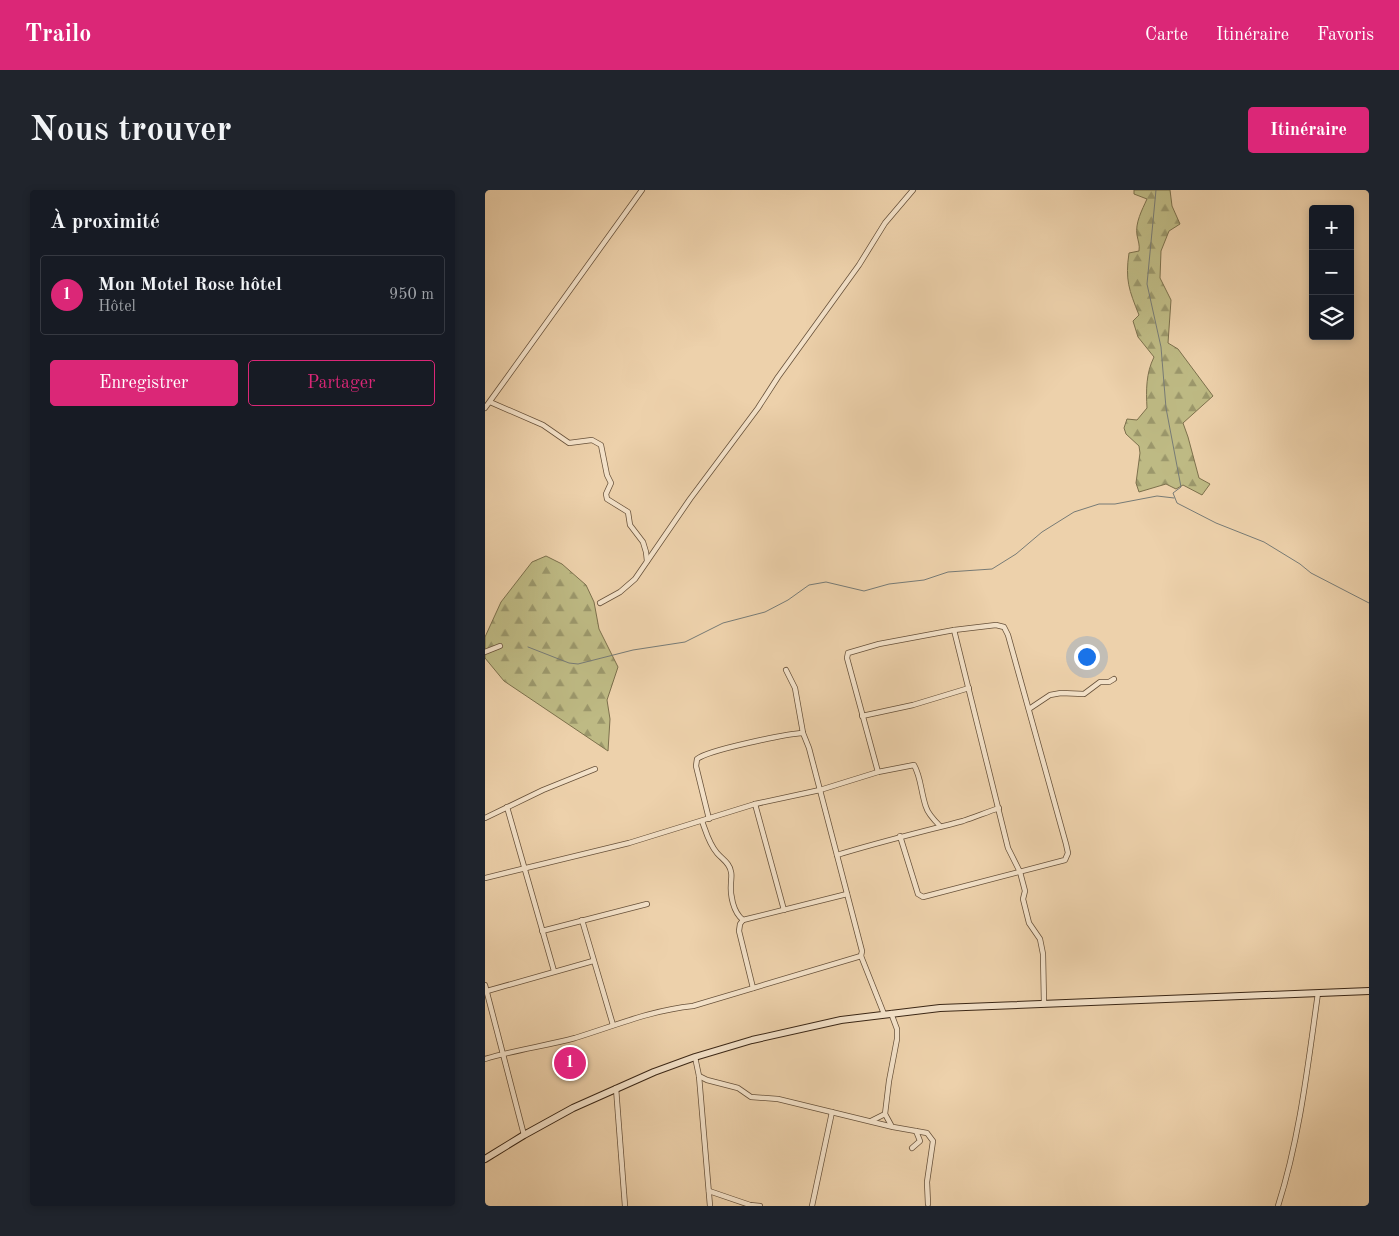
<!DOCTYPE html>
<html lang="fr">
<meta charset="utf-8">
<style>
:root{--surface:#171b24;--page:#20242c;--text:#f1f3f6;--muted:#9ea1a6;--line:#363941;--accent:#db2777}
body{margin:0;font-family:"Old Standard TT",serif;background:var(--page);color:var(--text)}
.controls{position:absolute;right:15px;top:15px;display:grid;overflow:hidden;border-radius:5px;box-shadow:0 2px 8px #0003}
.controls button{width:45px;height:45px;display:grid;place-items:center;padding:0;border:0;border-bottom:1px solid var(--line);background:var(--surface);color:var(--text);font:25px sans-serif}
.you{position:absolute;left:601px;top:466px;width:18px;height:18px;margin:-12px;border:4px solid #fff;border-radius:50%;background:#1a73e8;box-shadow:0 0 0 8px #1a73e833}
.badge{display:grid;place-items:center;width:32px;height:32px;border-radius:50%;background:var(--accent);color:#fff;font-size:16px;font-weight:700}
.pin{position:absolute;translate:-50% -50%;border:2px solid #fff;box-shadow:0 1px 5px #0006}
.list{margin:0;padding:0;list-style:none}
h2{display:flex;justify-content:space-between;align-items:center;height:65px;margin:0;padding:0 20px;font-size:21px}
h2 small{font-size:16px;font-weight:400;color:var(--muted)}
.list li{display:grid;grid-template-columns:32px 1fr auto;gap:15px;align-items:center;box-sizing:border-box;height:80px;margin:0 10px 10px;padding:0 10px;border:1px solid var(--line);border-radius:5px}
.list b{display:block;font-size:19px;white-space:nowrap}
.list p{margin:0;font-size:16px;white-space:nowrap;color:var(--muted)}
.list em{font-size:16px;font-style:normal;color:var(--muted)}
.actions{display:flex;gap:10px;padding:15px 20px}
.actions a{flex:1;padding:11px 0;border:1px solid var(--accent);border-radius:5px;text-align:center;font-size:18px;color:var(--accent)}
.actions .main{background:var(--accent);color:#fff}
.icon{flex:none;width:28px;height:28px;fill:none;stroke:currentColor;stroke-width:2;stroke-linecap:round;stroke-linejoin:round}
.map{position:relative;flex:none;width:884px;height:1016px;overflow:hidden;border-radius:5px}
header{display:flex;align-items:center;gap:30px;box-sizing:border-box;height:70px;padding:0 25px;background:var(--accent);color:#fff}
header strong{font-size:24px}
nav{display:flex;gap:28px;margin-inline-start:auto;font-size:18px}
.intro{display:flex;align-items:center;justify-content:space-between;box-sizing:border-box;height:120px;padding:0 30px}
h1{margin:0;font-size:35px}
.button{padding:12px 22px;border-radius:5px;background:var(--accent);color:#fff;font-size:18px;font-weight:700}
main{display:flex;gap:30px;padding:0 30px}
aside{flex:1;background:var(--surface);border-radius:5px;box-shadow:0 2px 8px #0003}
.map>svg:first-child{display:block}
.forest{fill:url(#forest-firs);stroke:#7c704c}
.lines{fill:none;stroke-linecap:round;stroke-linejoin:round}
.stream{stroke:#777b76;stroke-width:1}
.street-casing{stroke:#67513a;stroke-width:6}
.secondary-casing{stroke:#3a2615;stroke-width:8}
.street{stroke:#f3e1c8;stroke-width:4.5}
.secondary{stroke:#f3e1c8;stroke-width:6}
</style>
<header>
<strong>Trailo</strong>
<nav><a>Carte</a><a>Itinéraire</a><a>Favoris</a></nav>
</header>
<div class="intro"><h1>Nous trouver</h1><a class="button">Itinéraire</a></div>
<main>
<aside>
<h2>À proximité<small></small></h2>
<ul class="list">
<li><span class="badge">1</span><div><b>Mon Motel Rose hôtel</b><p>Hôtel</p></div><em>950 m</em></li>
</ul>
<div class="actions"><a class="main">Enregistrer</a><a>Partager</a></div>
</aside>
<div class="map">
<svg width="884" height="1016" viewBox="0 0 884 1016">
<defs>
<pattern id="forest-firs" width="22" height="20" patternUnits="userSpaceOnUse" patternTransform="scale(1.25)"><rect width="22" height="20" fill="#beba84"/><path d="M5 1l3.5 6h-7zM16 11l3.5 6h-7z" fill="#9b976b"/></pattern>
</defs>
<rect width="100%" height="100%" fill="#edd1ab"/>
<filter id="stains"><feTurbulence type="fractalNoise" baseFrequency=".004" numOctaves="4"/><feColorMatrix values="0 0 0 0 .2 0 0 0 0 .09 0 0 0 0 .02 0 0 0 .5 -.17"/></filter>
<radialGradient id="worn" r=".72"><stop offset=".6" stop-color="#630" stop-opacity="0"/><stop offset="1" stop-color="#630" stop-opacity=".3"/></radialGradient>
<g class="forest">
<path d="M649,0H685L687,16L695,34L684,41L676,61L675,88L686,110L683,153L693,159L728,206L698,233L703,247L714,288L725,294L717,305L698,295L691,299L681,294L654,302L651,293L655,263L654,256L641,244L639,238L642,229L652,230L662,218C661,200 661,183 669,167L653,147L648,131L654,125C644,100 640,90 644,63L654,61C655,55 653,51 652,45C650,33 657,20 662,9L649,4Z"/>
<path d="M61,366L77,374L101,395L109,412L114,439L133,477L122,510L125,529L123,561L19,491L0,468V447L16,412L47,372Z"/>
</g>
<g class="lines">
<g class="stream">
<path d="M671,0L662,94L676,157L681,218L696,297L688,303L692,313L731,333L779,352L815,374L826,383L884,413"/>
<path d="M43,457L84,473L93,474L148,460L200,452L238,433L280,422L303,410L324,395L341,392L379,401L404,394L439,390L463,382L507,379L531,364L557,342L589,322L614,314H630L672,306L689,308"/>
</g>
<g class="street-casing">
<g id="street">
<path d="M5,212L58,235L84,253L107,250L116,255L122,285L126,293L121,304L122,309L143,322L145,335L158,352L161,362L162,371"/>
<path d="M0,218L157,0"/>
<path d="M115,413L135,402L150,389L205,309L273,218L293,187L374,75L400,33L428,0"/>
<path d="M469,440L523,658L535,682L540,701L538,709L544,733L555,749L558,764L559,814"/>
<path d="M0,462L15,456"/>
<path d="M301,480L310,498L318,543L324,558L377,761L376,766L399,824"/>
<path d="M544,519L565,505L576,503L599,504L615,492H624L629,489"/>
<path d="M377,526L428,515L484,498"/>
<path d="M393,582L362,468L363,463L394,454L469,440L511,435L519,437L523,445L581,654L583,663L580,670L438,707L433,704L415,646"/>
<path d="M270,614L299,720"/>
<path d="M22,617L69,781"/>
<path d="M0,628L58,600L110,579"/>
<path d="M224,629L211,576L212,569C223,560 301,544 318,543"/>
<path d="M217,631C221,642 224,654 232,663C237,669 245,673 246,682C247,685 246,690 246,693C245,705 248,722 258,730"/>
<path d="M352,665C394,652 436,642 478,631C490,627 502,622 514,618"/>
<path d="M0,688L144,653L270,614L335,600L393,582L429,575C436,587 436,603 441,617C443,624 450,631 455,636"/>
<path d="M97,730L128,835"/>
<path d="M57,741L162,714"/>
<path d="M0,795L39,945"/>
<path d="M268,798L254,741L255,734L258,730L362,704"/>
<path d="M2,801L108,771"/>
<path d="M406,823L412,839V849L404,891L400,924L406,935"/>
<path d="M210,867L214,886L225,1016"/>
<path d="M0,869C30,860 60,856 90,848C129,836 167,820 208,816L376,766"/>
<path d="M214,886L222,890L253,898L266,907L293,909L408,937L442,943L448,951L442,992L443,1014"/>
<path d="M131,898L140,1016"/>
<path d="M386,931L400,924"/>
<path d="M427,958L435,951L431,941"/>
<path d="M224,1001L265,1015L275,1016"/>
<path d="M327,1016L347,922"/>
<path d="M793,1016C815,947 823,874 833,803"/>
</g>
</g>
<g class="secondary-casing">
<path id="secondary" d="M0,969L39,945L88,918L169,882L210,867L267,850L356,830L455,818L884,801"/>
</g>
<use href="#street" class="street"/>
<use href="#secondary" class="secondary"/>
</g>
<rect width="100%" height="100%" filter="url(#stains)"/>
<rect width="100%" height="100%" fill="url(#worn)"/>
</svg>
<div class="controls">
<button>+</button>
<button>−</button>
<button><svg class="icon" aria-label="layers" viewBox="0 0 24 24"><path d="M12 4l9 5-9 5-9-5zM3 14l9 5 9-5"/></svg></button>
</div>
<div class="you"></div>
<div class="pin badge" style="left:85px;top:873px">1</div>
</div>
</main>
